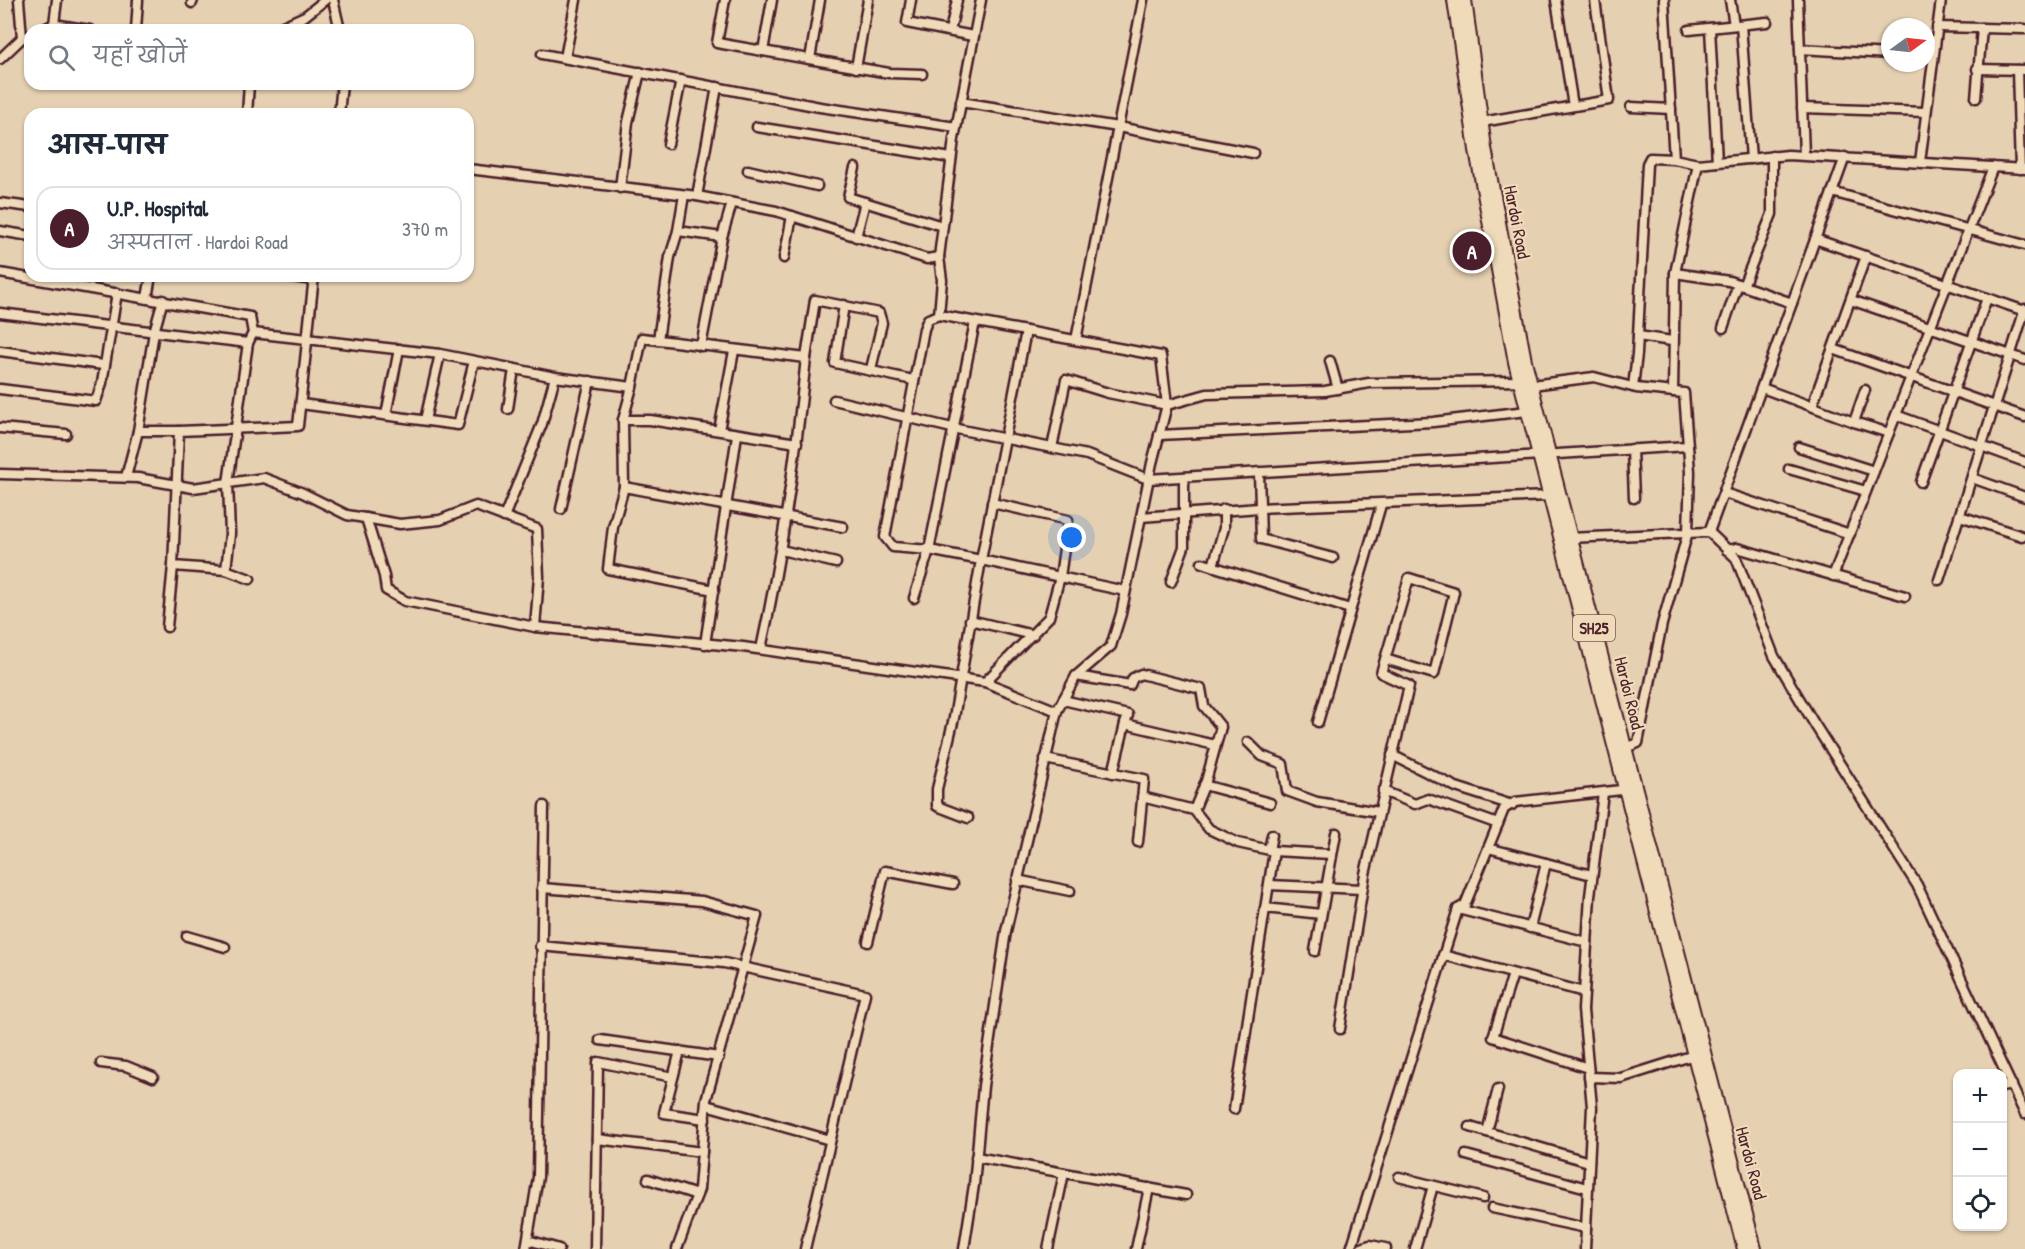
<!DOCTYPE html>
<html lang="hi">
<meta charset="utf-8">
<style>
:root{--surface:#fff;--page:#f6f6f7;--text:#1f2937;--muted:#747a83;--line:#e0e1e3;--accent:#4a1f2b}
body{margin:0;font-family:"Patrick Hand","Playpen Sans Deva",sans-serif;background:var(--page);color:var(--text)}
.controls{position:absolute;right:18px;bottom:18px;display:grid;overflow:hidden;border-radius:12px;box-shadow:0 2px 4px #0004}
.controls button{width:54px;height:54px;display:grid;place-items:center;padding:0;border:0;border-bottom:2px solid var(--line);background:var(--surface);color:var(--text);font:30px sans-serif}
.compass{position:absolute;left:1881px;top:18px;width:54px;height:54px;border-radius:50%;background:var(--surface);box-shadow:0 2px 4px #0004;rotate:75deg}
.you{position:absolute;left:1072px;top:538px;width:21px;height:21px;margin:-15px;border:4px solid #fff;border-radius:50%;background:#1a73e8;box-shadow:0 0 0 9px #1a73e833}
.badge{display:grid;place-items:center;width:39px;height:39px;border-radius:50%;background:var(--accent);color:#fff;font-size:20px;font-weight:700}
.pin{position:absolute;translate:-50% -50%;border:3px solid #fff;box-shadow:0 2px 6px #0006}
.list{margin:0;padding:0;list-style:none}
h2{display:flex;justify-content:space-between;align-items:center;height:78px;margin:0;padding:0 24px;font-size:26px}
h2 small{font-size:20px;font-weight:400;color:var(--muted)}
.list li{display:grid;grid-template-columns:39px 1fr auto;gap:18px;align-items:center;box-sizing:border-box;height:84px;margin:0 12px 12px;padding:0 12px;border:2px solid var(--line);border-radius:18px}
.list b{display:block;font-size:22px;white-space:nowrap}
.list p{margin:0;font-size:20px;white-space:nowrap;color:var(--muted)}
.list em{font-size:20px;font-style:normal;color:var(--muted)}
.icon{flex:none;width:33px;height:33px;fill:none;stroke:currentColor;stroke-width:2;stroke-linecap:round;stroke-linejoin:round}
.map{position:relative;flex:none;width:2025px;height:1249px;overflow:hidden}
.search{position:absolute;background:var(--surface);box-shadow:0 2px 4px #0004;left:24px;top:24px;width:450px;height:66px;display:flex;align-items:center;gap:15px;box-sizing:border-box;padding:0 21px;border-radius:18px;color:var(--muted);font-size:22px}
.panel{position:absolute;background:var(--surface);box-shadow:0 2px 4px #0004;left:24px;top:108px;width:450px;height:174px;border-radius:18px}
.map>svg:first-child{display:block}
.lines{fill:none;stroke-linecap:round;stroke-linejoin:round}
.street-casing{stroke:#4a1f2b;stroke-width:13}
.secondary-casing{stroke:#4a1f2b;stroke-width:15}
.primary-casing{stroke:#4a1f2b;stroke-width:16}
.street{stroke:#efdbb9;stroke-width:8}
.secondary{stroke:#efdbb9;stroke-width:10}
.primary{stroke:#efdbb9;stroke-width:12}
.labels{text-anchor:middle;stroke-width:4.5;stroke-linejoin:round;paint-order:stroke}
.shield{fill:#efdbb9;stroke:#7c5756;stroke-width:1.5}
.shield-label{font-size:16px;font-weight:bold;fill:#4a1f2b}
.street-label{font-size:18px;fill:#4a1f2b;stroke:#efdbb9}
</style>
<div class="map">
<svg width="2025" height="1249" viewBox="0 0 2025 1249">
<rect width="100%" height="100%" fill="#e5d0b1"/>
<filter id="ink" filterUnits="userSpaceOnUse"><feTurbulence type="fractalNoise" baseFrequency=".0167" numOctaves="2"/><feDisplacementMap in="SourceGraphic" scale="12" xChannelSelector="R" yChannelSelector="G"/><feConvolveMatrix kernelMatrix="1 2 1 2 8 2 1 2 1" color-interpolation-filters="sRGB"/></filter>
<g filter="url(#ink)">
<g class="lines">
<g class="street-casing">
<g id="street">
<path d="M19,0L22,38"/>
<path d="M333,0L340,30"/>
<path d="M725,0L717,43L889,73L922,74"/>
<path d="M911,0L907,23L973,36"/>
<path d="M1556,0L1573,106"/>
<path d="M1664,0L1674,159L1698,164L1788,155L2025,169"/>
<path d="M1730,0L1734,25"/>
<path d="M1798,0L1804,155"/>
<path d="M192,3L193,0"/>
<path d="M54,24L57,0"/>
<path d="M1741,25L1751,159"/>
<path d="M1937,27L2025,29"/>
<path d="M1710,28L1717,162"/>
<path d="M42,30L54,24L90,30"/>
<path d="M136,30L138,0"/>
<path d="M274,30L305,16L325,0"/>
<path d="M1689,30L1767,22"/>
<path d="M950,31L957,0"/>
<path d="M1800,49L1890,54"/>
<path d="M763,51L772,0"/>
<path d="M542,54L820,107L956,127"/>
<path d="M565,58L576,0"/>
<path d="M0,59L22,38L30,36"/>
<path d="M810,59L820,0"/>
<path d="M856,68L868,0"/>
<path d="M1977,69L2025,70"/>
<path d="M2017,70L2020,169"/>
<path d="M1976,98L1982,28"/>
<path d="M961,102L1118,127L1253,153"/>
<path d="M1631,107L1671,109"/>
<path d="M1802,108L1926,112"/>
<path d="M247,114L249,84"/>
<path d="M339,114L342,84"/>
<path d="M1482,122L1609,100L1595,0"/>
<path d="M757,127L951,158"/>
<path d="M668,144L681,80"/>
<path d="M1920,162L1941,0"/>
<path d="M855,168L848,197L942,226"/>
<path d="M468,169L697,196L776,211L927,259L939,257"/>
<path d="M748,170L817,186"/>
<path d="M620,188L628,122L640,72"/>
<path d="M1832,192L2025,245"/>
<path d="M697,196L717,87"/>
<path d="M0,203L30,207"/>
<path d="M0,231L30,236"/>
<path d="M678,231L722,237"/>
<path d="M856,237L865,202"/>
<path d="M1815,239L2025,311"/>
<path d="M784,258L792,216"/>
<path d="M0,273L250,317L253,333L248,343L228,483L230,534L226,570"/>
<path d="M1675,273L1729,281L1792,303"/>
<path d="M284,276L314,280"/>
<path d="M1743,286L1772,214V156"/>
<path d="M147,298L151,276"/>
<path d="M1851,300L2025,360"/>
<path d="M844,305L835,363L913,380"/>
<path d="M0,313L248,343"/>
<path d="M1723,328L1738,284"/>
<path d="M1026,331L981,560L1125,591"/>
<path d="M253,333L440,354L555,377L632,387L642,338L806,358C796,456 782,553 761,649"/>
<path d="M1638,336L1672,341"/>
<path d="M658,340L670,257L678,231L684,195"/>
<path d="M1076,340L1143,0"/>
<path d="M701,346L722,237L732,203"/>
<path d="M1833,349L2025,417"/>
<path d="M0,351L103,365"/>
<path d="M806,358L815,300L879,313L882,323L871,369"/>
<path d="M1330,361L1338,389"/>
<path d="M632,387L623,420L624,487L613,527L608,569L714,590"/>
<path d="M1633,387L1637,354L1647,164L1650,158L1674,159"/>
<path d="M1762,388L1854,422L1865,390"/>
<path d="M0,389L96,401L102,383L117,293"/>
<path d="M1673,392L1675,273L1698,164"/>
<path d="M834,400L952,428L1087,455L1148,479L1688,446"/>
<path d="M301,404L458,425L474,361"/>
<path d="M1812,406L1866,256"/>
<path d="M508,409L514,369"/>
<path d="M386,415L399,349"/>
<path d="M1896,415L2025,462"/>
<path d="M425,420L440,354"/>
<path d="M623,420H650L797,443"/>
<path d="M1854,422L1889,433"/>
<path d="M0,428L66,434"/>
<path d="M719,430L734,351"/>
<path d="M138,431H179"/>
<path d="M1159,435L1433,422L1527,411"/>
<path d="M1799,447L1874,471"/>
<path d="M1052,448L1066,380L1108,393L1167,405L1207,394L1325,391L1369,383L1520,381L1532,385L1594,377L1636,388L1684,393L1690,472L1688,532L1662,624L1638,743L1625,748"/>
<path d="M1632,449L1634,498"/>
<path d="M1789,469L1866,491"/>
<path d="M1259,472L1261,539L1333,558"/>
<path d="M0,474L138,478L193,488L264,478L303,493L347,515L400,524L440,520L476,506L537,529L539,577L535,627"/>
<path d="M126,477L138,431L154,332L163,300"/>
<path d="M1972,478L2025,497"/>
<path d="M1921,482L1987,298"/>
<path d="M624,487L843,527"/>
<path d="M1724,493L1850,534"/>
<path d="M561,509L590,381"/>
<path d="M1960,516L2022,536"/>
<path d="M504,517L542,424L555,377"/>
<path d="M1141,517L1259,508L1549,496"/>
<path d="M366,518L384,576L386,590L405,601L535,627L743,647L985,682L1057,711"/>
<path d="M1709,532L1845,157"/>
<path d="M1568,538L1709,532L1736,558L1774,656L1815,725L1917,885L2025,1114"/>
<path d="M781,550L836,563"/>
<path d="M1727,550L1737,548L1905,596"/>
<path d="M1202,563L1350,609"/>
<path d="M1213,566L1224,528V509"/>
<path d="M1833,576L1993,167"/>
<path d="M250,579L226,570L173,566L179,431L298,426L314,276"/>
<path d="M1939,580L2025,309"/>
<path d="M1171,582L1184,547V477"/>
<path d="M914,598L929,550L893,547L885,537L924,329L928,319L939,315"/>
<path d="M970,620L1033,635"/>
<path d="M167,627L173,566"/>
<path d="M705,644L737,435"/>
<path d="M1076,676L1130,685L1133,678L1141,674L1201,689L1204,706L1221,727L1206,781L1194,810"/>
<path d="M985,682L1049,617L1060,577L1068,520L992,503"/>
<path d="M1063,700L1128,715L1125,724L1215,745"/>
<path d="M1318,722L1381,505"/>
<path d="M1248,742L1262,756L1283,764L1287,791L1317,802L1379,812"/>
<path d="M1392,755L1456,787L1512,805"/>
<path d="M1045,759L1144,779L1138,842"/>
<path d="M1113,773L1125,724"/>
<path d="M1204,785L1270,803"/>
<path d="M1383,791L1415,804L1428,799L1498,824"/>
<path d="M1142,797L1194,810L1209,829L1238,843L1274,851L1331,854"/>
<path d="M968,818L937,806V789L954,718L981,560L929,550L975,322"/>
<path d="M1488,848L1592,875"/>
<path d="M1269,850L1272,835"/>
<path d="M1017,880L1070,891"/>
<path d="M1269,885L1362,889"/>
<path d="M542,888L702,901L757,916L706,1100L699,1189L677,1249"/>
<path d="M1265,908L1321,914"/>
<path d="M1458,909L1587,942"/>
<path d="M1530,928L1546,863"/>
<path d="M187,936L225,947"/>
<path d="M868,942L885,871L953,884"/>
<path d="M540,946L724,963L865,994L805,1249"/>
<path d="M1315,951L1336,833"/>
<path d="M1443,955L1584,992"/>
<path d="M1513,974L1493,1037L1588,1068"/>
<path d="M1340,1029L1365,874L1409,686L1381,673L1409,578L1454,592L1434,674L1385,659"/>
<path d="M600,1040L719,1057"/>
<path d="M680,1051L664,1113L705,1119"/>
<path d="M101,1063L126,1066L153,1077"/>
<path d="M1589,1077L1621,1078L1694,1055"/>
<path d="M2002,1087L2012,1085"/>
<path d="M706,1105L830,1140"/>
<path d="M1234,1109L1274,851"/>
<path d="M1470,1127L1589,1162"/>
<path d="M1487,1132L1498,1089"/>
<path d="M597,1139L702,1152"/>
<path d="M1466,1155L1587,1188"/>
<path d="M976,1157L1186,1195"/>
<path d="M1399,1177L1483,1198"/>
<path d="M648,1179L697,1195"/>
<path d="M1492,1208L1586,1228"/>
<path d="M528,1240L559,1249"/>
<path d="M526,1249L538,1177L544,806"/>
<path d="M595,1249L598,1062L673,1077"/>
<path d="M964,1249L974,1185L983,1086L1006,931L1057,711L1076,676L1111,646L1121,614L1152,463L1167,405L1161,356L939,315L942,280L939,257L954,139L981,0"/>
<path d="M1048,1249L1064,1173"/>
<path d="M1136,1249L1149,1188"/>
<path d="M1351,1249L1458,909L1465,905L1504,809L1515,802L1630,789"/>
<path d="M1415,1249L1433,1186"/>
<path d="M1585,1249L1592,1107L1583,1010L1590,896L1603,793"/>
</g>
</g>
<g class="secondary-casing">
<path id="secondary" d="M1362,1249L1370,1246L1385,1249"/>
</g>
<g class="primary-casing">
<g id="primary">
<path d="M1454,0L1476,150L1515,362L1744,1249"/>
<path d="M1465,0L1485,148L1525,361L1755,1249"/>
</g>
</g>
<use href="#street" class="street"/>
<use href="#secondary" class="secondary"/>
<use href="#primary" class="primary"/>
</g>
</g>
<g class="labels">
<rect class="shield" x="1573" y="615" width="42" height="26" rx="4.5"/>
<g class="shield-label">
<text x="1594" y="634">SH25</text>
</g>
<g class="street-label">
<text transform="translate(1517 222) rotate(79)" y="6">Hardoi Road</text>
<text transform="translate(1629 693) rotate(76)" y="6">Hardoi Road</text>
<text transform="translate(1751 1163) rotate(75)" y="6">Hardoi Road</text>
</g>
</g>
</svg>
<div class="controls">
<button>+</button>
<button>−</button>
<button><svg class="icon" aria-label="locate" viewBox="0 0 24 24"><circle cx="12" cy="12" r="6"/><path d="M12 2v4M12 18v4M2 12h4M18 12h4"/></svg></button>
</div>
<svg class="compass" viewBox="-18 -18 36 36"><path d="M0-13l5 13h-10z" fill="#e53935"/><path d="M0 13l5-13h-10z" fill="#747a83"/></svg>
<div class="you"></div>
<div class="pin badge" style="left:1472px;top:251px">A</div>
<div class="search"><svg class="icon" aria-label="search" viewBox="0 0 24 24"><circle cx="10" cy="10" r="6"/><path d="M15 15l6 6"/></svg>यहाँ खोजें</div>
<section class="panel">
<h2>आस-पास<small></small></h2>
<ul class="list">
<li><span class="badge">A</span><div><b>U.P. Hospital</b><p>अस्पताल · Hardoi Road</p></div><em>370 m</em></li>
</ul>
</section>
</div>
